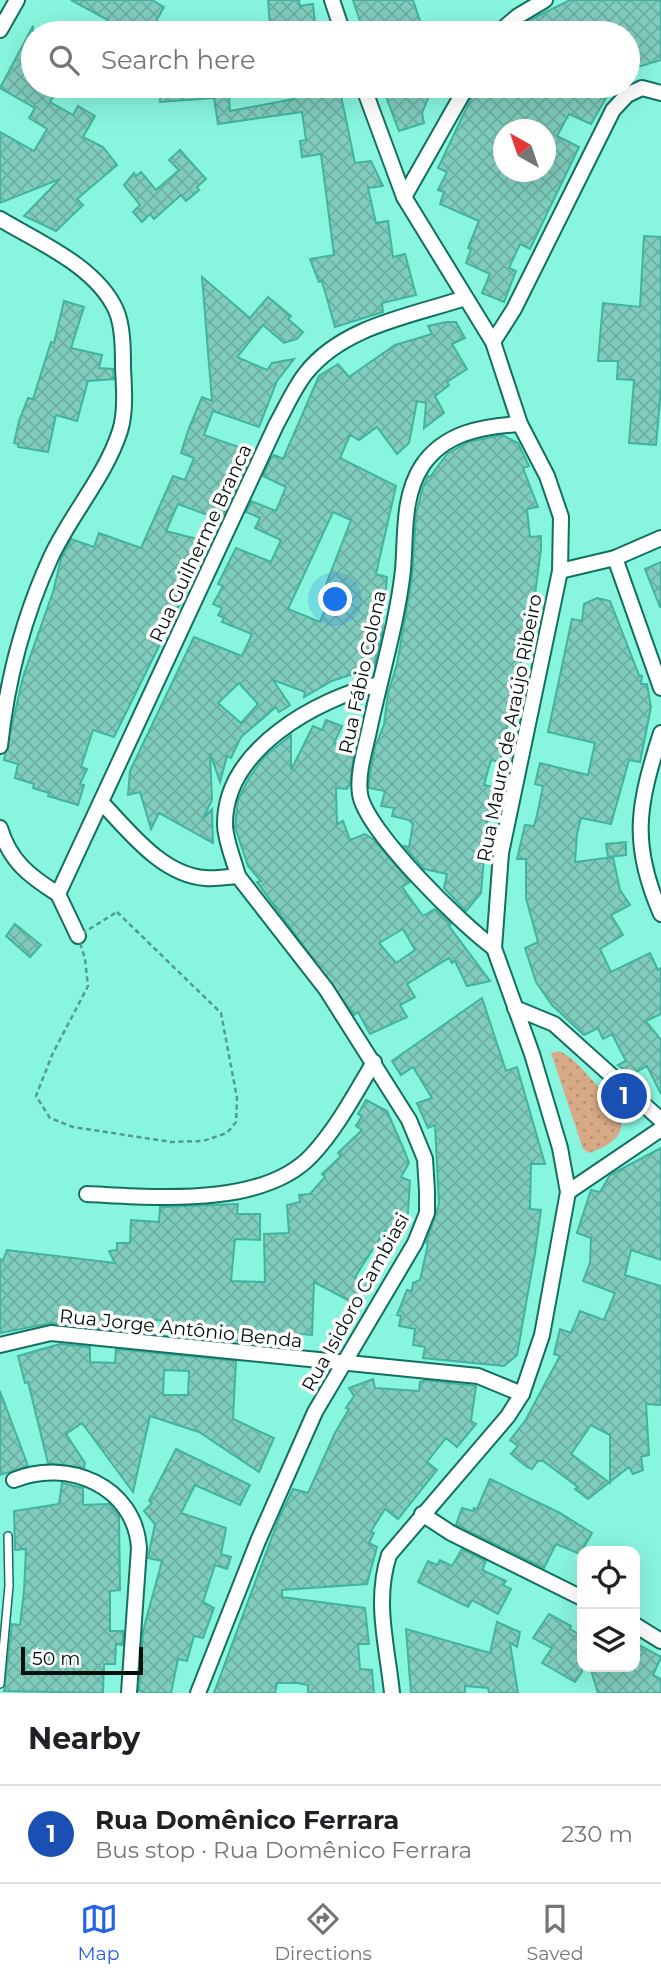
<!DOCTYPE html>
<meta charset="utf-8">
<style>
:root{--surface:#fff;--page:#f6f6f6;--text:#202124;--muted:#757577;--line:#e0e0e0;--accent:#2563eb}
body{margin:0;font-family:Montserrat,sans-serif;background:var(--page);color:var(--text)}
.controls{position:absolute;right:21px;bottom:21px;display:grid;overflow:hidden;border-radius:14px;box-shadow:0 7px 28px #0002}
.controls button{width:63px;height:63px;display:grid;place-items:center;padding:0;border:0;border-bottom:2px solid var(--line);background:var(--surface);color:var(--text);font:35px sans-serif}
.compass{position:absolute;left:493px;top:119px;width:63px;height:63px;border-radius:50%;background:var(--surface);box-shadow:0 7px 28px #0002;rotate:320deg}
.scale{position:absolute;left:21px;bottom:18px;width:122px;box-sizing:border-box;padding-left:7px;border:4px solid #00100c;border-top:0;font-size:19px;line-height:24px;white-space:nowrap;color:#00100c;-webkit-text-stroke:5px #fefefe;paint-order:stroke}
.you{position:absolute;left:336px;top:600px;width:24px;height:24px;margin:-18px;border:5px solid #fff;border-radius:50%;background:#1a73e8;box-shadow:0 0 0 10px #1a73e833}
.badge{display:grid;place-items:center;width:46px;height:46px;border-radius:50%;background:var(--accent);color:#fff;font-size:23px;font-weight:700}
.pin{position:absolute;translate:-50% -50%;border:4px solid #fff;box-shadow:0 2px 7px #0006}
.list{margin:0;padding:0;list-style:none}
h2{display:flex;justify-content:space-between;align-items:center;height:91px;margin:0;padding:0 28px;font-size:30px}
h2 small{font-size:23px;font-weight:400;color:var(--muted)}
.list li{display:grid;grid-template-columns:46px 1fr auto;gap:21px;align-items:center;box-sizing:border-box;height:98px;padding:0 28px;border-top:2px solid var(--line)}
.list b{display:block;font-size:26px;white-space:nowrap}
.list p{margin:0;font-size:23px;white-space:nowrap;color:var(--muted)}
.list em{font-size:23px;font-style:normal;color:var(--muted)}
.icon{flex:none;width:38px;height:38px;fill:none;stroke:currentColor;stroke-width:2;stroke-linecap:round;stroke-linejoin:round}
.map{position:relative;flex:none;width:661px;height:1693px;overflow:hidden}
.search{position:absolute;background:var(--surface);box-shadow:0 7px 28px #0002;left:21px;right:21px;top:21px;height:77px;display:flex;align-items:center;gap:18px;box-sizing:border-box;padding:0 24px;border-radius:38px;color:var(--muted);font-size:26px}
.sheet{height:189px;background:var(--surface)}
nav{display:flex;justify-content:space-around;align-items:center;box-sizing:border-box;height:98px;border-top:2px solid var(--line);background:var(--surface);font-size:19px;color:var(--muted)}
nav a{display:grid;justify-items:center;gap:4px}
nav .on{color:var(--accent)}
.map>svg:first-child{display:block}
.park{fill:url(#park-dots)}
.building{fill:url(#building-cross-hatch);stroke:#42b39e;stroke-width:2;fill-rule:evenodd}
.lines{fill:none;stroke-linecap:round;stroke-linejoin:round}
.service-casing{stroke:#127061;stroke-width:10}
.minor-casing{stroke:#127061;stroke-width:18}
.path{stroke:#539b8c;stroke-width:2.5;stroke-dasharray:5 3.5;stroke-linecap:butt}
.service{stroke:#fff;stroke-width:7}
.minor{stroke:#fff;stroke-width:14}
.labels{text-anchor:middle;stroke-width:7;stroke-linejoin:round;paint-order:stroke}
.street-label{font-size:19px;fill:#00100c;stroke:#fefefe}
</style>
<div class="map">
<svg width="661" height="1693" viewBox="0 0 661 1693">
<defs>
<pattern id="park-dots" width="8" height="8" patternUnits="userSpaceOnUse" patternTransform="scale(1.75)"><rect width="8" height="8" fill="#d7a987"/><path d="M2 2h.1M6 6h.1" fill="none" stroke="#b79073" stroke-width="1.8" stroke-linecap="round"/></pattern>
<pattern id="building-cross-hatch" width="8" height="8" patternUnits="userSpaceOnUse" patternTransform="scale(1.75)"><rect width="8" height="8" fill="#80cdbd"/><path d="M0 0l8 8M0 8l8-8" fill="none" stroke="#6dafa1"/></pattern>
</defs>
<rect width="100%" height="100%" fill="#88f5de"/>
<path class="park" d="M559,1051C573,1057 583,1070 593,1081C620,1109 642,1135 589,1153L583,1149L551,1053Z"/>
<g class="building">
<path d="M71,0H152L164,7L156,21L184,33H100L108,20Z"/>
<path d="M268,0H299L300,6L313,4L316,33H278L277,26L270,27Z"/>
<path d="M353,0H413L424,33H364Z"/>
<path d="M570,0H661V60L628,70V33H536L528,21Z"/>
<path d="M33,26V86H59L50,102L73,115L78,106L95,116L83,137L103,147L117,165L77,199L83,205L56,231L24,216L60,179L0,203V132L34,151L47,129L29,118L35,108L0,88Z"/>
<path d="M161,86H242V96L229,97L230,111L294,99V96L303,95L302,86H339L355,163L371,161L383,186L368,188L376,223L388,221L393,257L405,254L416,295L382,303L383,312L335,327L322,281L319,282L310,259L334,255L321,154L302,157L300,141L306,140L302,112L218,124L214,98L160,102Z"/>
<path d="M382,86H433L422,113L424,123L399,131Z"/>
<path d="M477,86H613L591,124L569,114L557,136L579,147L530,249L520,244L509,268L516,271L504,302L482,293L490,274L466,263L471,249L468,248L479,221L440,204L444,192L438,190L447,172L438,168ZM503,130H545V172H503Z"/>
<path d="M180,150L206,179L197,187L199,190L186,201L181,195L154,219L150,214L142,222L133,212L140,205L124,185L134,173L136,176L141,172L156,190L179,170L169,160Z"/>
<path d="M644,236L661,237V388L656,445L629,443L634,380L617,379L618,361H598L603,303L640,307Z"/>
<path d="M202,277L250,318L268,297L291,316L288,319L303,332L297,339L284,343L263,325L237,357L267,370L272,363L294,359L277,381L259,427L213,411L204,435L253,452L221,520L178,504L166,531L201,540L198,548L206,551L114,737L93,730L81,767L87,769L80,784L84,785L78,805L48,796L49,793L33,788L34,784L15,778L18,764L4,760L23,677L53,592L61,559L71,539L94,547L99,533L141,548L173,476L185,480L194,458L181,453L189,428L202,397L212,401Z"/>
<path d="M64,301L84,307L71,348L102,355L99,368L113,369L114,379L88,381L77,421L56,415L48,452L18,447V444L14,443L19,421L28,398L33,399L51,342L54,343Z"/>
<path d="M446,322H456L465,338L452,344L467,369L447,382L449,385L435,396L444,413L424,428L426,403L417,401L409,443L397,454L377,427L359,440L350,435L340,458L396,486L376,574L387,577L382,632L374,667L332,681L304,697L305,692L273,680L290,705L279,712L276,707L241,737L231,758L227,756L220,782L210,753L212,800L203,818L212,809L213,843L159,813L151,829L140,792L128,795L130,771L194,637L242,656L252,634L222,622L224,618L218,615L222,608L213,604L223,586L218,584L236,548L271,562L281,540L255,528L260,518L246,512L251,501L276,511L286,487L263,476L271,458L274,455L283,459L319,376L338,364L349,377L395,345L432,334L428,326ZM333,512L351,520L322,595L329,599L320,622L288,609ZM239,683L258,704L241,723L218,703Z"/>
<path d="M502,435L518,443L529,466L523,468L538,507L527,509L530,537L541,536V549L530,632L525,643L500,762L491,760L484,785L494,787L487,823L481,893L466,911L444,888L447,874L424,869L404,846L409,847L413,824L409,820L392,816L394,808L381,806L385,791L369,788V779L375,747L384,725L388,693L397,664L412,578L416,515L422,490L428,476L430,477L447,454L468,442Z"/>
<path d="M661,562V607H660L645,569Z"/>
<path d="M597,598L610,601L639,675L642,676L641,684H647L651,707L640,762L629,760L611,824L581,818L577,834L575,862L613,857L620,890L630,905L611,915L623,935L600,949L611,972L650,953L658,970L661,968V1014L646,1021L661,1040V1094L647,1066L631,1075L618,1065L626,1061L612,1034L603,1039L598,1028L584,1035L552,1005L536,982L525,948L538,942L526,898V859H517L525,825L534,826L537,815L543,786L535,784L540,763L588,775L595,743L548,732L572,619L582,621L584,604Z"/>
<path d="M326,720L342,726L334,743L354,754L350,784L347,789L336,788L337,824L343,821L350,840L365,834L374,840L410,882L402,887L423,916L435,909L451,924L449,926L490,981L467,986L455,961L452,963L449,958L407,984L415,997L400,1005L407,1017L370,1034L358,1012L354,1015L257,882L261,881L248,866L235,827L238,800L249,778L264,757L291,735V770L313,726L322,730ZM403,929L415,950L396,963L379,943Z"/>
<path d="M626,842V855L608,857L606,844Z"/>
<path d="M15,924L41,945L30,957L6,936Z"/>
<path d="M482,998L506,1071L517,1067L545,1164H531L530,1209L541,1210L535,1253L517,1355L504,1366L423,1358L425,1347L413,1345L415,1329L399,1326L401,1316L397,1315L407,1290L412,1291L413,1283L420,1280L428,1244L426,1243L439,1204L435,1125L428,1128L417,1103L432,1098L413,1067L401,1075L392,1061Z"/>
<path d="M366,1100L387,1111L404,1150L409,1163L401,1177L410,1181L408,1213L397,1237L385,1230L355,1277L370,1284L357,1305L314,1282L312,1335L300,1334L299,1345L180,1336L182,1323L140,1318L139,1332L52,1323L0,1333V1259L3,1260L7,1250L115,1263L109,1251L117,1250V1243H130L131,1220L159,1222L160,1207L238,1204L237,1214H260V1240L235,1239L231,1281L265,1282L264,1234L289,1233L287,1205L300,1202L299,1195L310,1194L325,1177L322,1174L341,1156L338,1153L362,1130L356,1126L362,1116L358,1114Z"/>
<path d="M661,1148V1260L631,1250L625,1275L661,1286V1405L646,1404L649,1455L641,1457L643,1470L633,1474L629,1467L588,1499L575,1489L578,1487L543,1461H538L532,1469L527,1467L511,1454L518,1446L510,1440L525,1421L560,1356L554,1354L560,1329L571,1333L580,1311L604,1320L615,1293L583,1281L590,1263L591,1238L577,1233L591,1190L600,1192L610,1175ZM591,1425L610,1435V1483L571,1454Z"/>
<path d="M60,1344L90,1347V1362L115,1363L116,1349L236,1361L233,1419L274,1438L259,1472L199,1432L150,1416L133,1492L82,1423L66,1434L85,1463L84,1468L48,1463L28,1382L25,1383L18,1356ZM164,1370L189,1371L188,1395H163Z"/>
<path d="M373,1379L375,1388L419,1391L420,1382L426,1380L476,1386L471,1421L476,1424L457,1447L446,1438L427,1462L437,1470L398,1519L385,1509L371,1531L374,1533L369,1543L377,1547L367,1584L282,1590V1597L365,1608L369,1644H358L360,1669L372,1670L374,1693H308V1685L297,1683H277L275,1693H214L279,1518L293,1489L308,1493L335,1433L349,1409L346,1408L354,1396L349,1388Z"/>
<path d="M0,1391L28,1466L0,1475Z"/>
<path d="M176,1449L250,1485L240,1505L195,1485L181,1513L226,1528L221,1554L231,1557L227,1569L215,1565L203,1602L214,1608L203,1638L194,1636L187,1661L178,1659L171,1693H147L139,1691L143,1631L162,1561L148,1558L155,1524L144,1511L152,1503L149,1501Z"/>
<path d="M490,1479L560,1513L592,1533L580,1554L556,1544L544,1568L456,1525L462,1508L473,1511L474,1508L477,1509Z"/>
<path d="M62,1483L83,1488V1505L109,1504L119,1516L120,1590L110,1591V1631H123V1645L116,1644L115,1664H104L103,1693L4,1691L12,1624L20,1625L24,1591L26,1549L15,1550L14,1511L59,1504Z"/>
<path d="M462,1549L486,1561L482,1570L506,1581L503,1585L511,1589L498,1614L472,1600L468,1607L418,1582L428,1561L437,1565L440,1560L452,1566Z"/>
<path d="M549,1614L571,1626L570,1629L582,1636V1672L575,1682L542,1663L552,1648L533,1638Z"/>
<path d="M497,1622L520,1632L517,1647L510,1643L518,1693H489L488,1688L465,1686V1693H411L406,1629L490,1653Z"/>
<path d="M635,1643L661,1657L653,1675L661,1679V1693H598L590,1667H635Z"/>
</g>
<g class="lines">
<g class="service-casing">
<path id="service" d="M0,1684L9,1586L8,1536"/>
</g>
<g class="minor-casing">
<g id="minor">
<path d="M332,0L343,33"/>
<path d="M0,30L17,0"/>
<path d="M498,33L518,16L545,0"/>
<path d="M363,86L404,197L493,342L520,424L547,476L561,517L560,571L501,853L494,948L532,1054L560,1148L568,1192L542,1335L522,1394L508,1416L389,1555C374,1601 387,1645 392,1693"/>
<path d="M404,197L467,86"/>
<path d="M0,219C38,242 96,266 116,310C123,326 123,350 123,368C124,387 126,412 120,431C105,477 71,514 51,557C23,618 7,680 0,746"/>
<path d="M493,342L514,309L613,110L627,95L642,88L661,93"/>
<path d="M615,558L661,688"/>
<path d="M560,571L615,558L661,538"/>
<path d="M661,733C638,805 630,843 661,914"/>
<path d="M102,803C129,831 162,875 205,878C216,879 227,877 238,876L326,989L409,1120L425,1159L427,1191V1213L415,1243L315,1412L258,1541L198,1693"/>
<path d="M0,828C10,861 29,876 58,894"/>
<path d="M238,876C234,860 225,840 225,824C225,749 317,699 379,684"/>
<path d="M58,894L276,425C285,409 294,388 306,373C343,326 411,316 465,298"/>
<path d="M58,894L78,936"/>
<path d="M494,948C463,926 365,830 360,794C357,774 365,750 369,731C380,678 397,624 403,570C406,535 402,497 422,466C444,433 482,426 520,424"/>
<path d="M515,1008L554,1024L661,1120"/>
<path d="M568,1192L661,1129"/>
<path d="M87,1194C154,1197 263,1208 312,1155C337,1128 355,1094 374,1062"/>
<path d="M0,1345L51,1333L478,1376L522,1394"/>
<path d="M14,1480C68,1458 135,1486 139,1548L129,1693"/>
<path d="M422,1514L451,1533L582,1598"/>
<path d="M635,1625L661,1641"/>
</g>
</g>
<path class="path" d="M117,912L221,1013L237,1098L236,1122L227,1133L203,1141L171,1142L73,1127L50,1118L36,1096L52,1055L88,986L85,959L78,936Z"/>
<use href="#service" class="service"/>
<use href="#minor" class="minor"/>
</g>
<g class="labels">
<g class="street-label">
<text transform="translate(200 543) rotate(-65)" y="7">Rua Guilherme Branca</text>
<text transform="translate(362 672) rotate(-78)" y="7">Rua Fábio Colona</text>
<text transform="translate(509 728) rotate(-79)" y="7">Rua Mauro de Araújo Ribeiro</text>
<text transform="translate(355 1302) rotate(-61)" y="7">Rua Isidoro Cambiasi</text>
<text transform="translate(181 1328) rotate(6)" y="7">Rua Jorge Antônio Benda</text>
</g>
</g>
</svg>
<div class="controls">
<button><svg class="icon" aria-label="locate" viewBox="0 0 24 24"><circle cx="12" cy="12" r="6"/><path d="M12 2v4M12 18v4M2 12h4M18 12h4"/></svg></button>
<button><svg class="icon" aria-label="layers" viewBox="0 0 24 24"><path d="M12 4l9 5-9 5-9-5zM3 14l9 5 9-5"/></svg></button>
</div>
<svg class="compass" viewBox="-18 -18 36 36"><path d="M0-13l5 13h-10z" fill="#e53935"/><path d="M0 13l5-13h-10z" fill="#757577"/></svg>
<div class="scale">50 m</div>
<div class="you"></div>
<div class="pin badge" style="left:624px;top:1096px;background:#1a4fb4">1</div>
<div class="search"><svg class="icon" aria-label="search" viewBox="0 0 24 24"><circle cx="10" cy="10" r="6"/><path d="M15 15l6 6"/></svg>Search here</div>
</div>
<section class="sheet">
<h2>Nearby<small></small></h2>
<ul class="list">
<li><span class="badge" style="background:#1a4fb4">1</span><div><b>Rua Domênico Ferrara</b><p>Bus stop · Rua Domênico Ferrara</p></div><em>230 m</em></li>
</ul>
</section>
<nav>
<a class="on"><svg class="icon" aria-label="map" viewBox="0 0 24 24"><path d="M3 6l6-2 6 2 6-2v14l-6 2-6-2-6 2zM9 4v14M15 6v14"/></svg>Map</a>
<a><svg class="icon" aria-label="directions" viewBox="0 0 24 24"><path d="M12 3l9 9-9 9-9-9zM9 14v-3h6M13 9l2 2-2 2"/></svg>Directions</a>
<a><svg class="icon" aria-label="saved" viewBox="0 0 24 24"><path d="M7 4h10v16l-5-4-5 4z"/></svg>Saved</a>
</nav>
